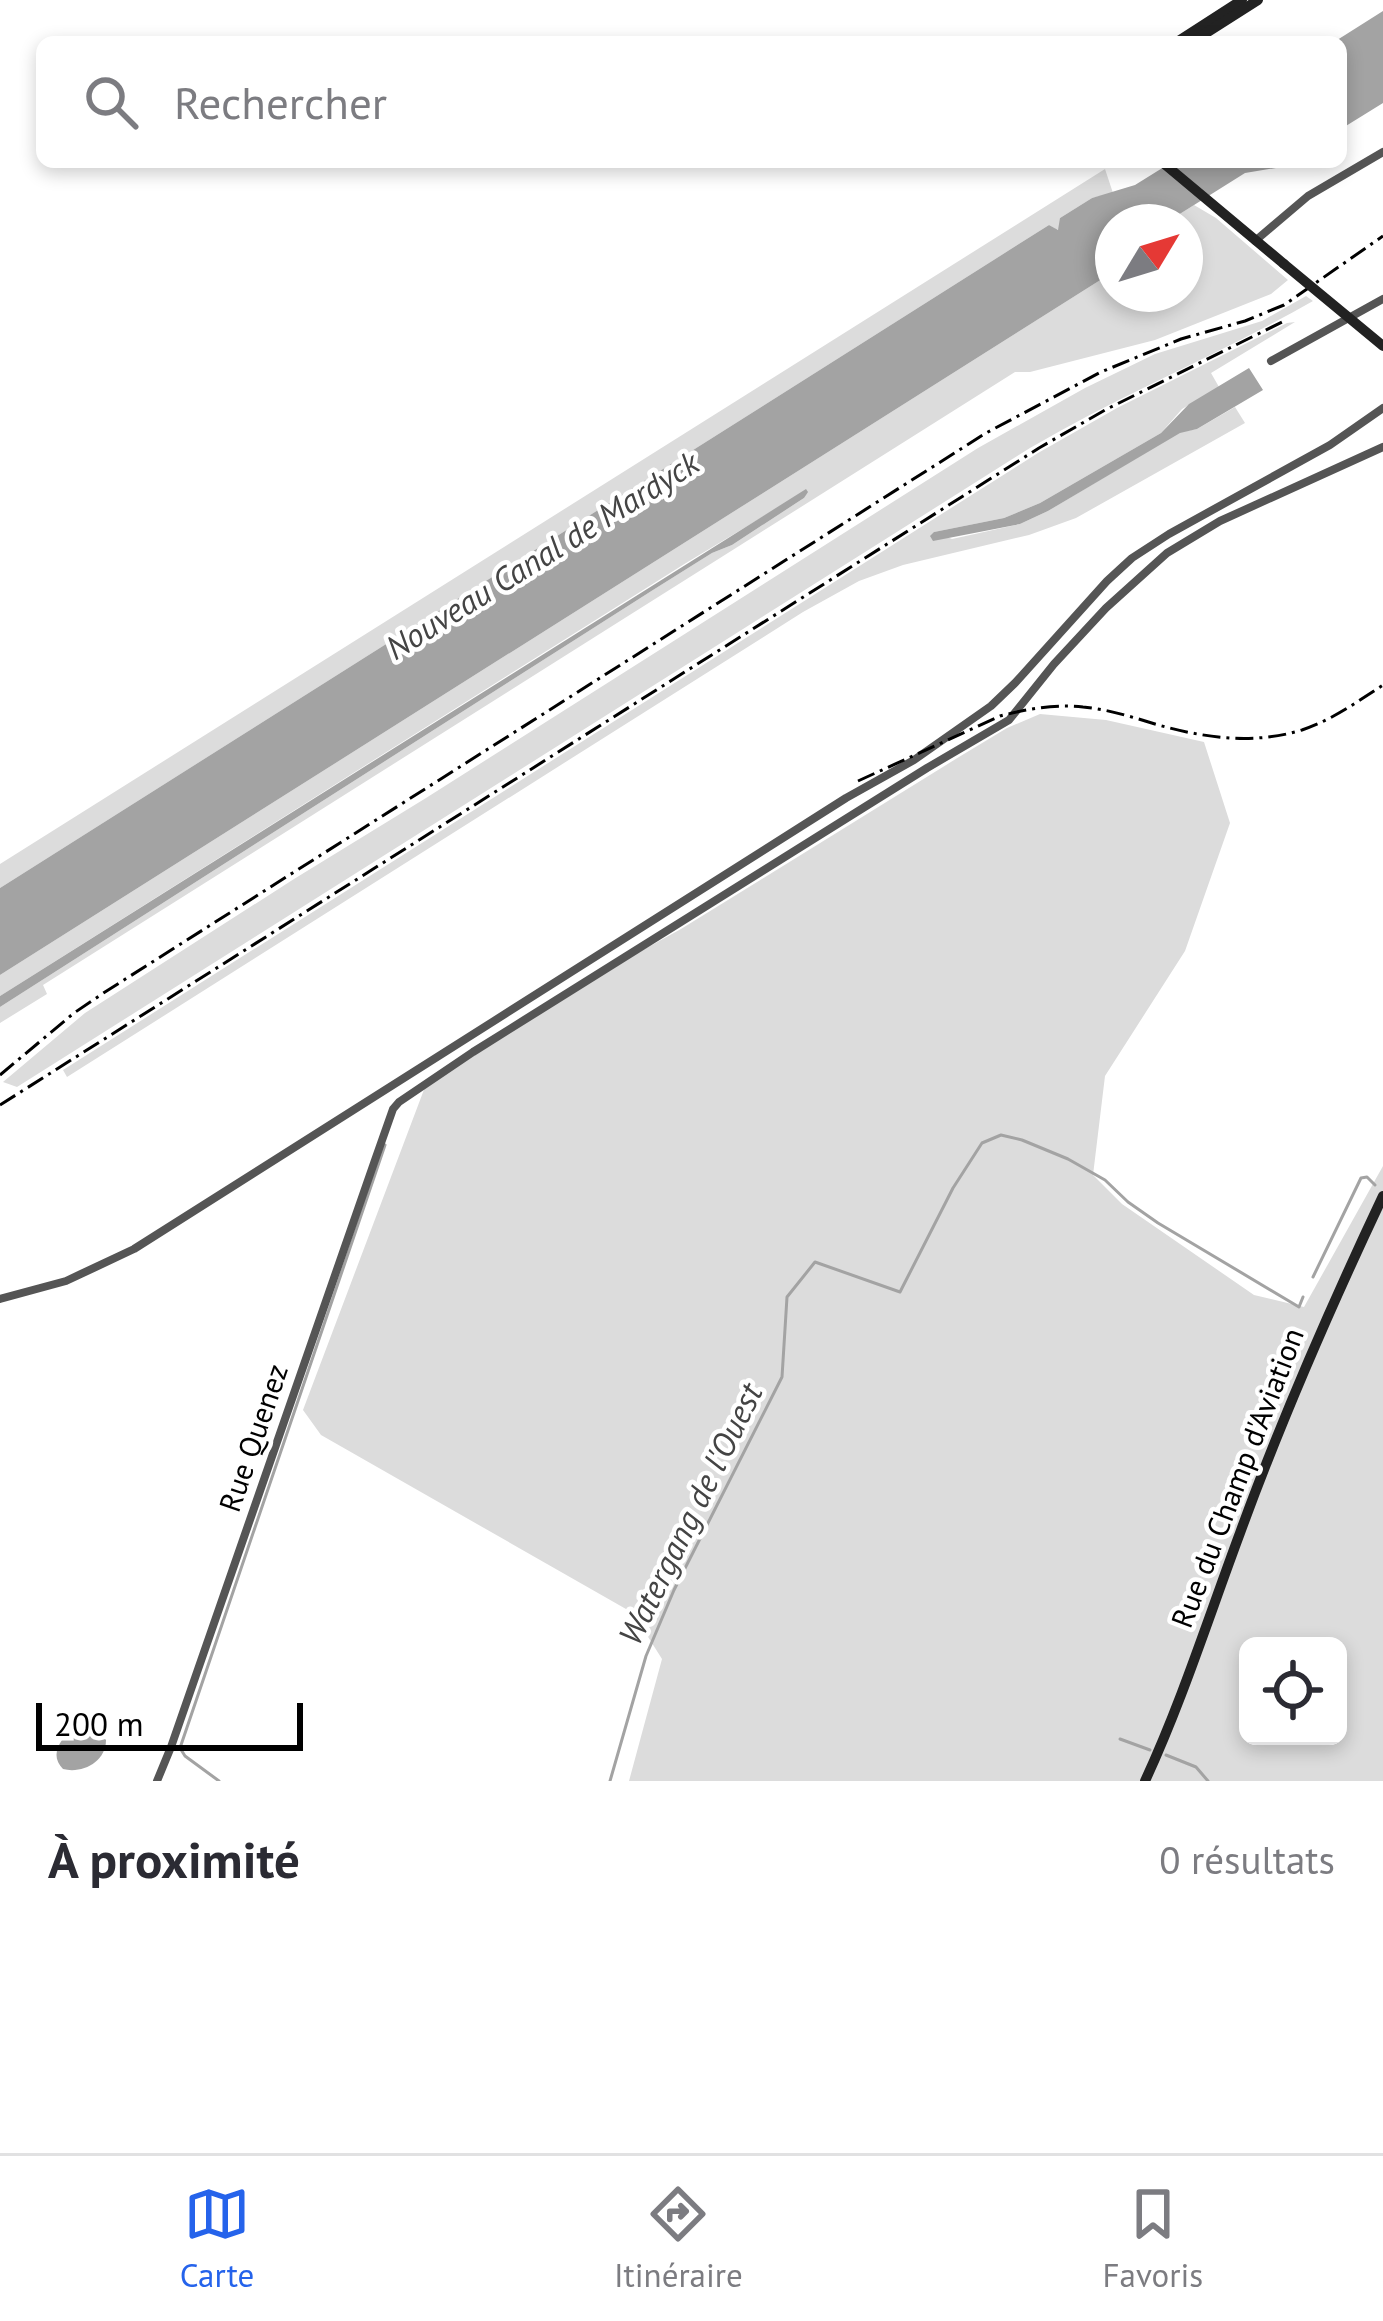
<!DOCTYPE html>
<html lang="fr">
<meta charset="utf-8">
<style>
:root{--surface:#fff;--page:#f2f2f3;--text:#2b2b33;--muted:#7c7c81;--line:#e1e1e2;--accent:#2563eb}
body{margin:0;font-family:"PT Sans",sans-serif;background:var(--page);color:var(--text)}
.controls{position:absolute;right:36px;bottom:36px;display:grid;overflow:hidden;border-radius:18px;box-shadow:0 6px 18px #0003}
.controls button{width:108px;height:108px;display:grid;place-items:center;padding:0;border:0;border-bottom:3px solid var(--line);background:var(--surface);color:var(--text);font:60px sans-serif}
.compass{position:absolute;left:1095px;top:204px;width:108px;height:108px;border-radius:50%;background:var(--surface);box-shadow:0 6px 18px #0003;rotate:52deg}
.scale{position:absolute;left:36px;bottom:30px;width:267px;box-sizing:border-box;padding-left:12px;border:6px solid #000;border-top:0;font-size:33px;line-height:42px;white-space:nowrap;color:#000;-webkit-text-stroke:9px #fff;paint-order:stroke}
.list{margin:0;padding:0;list-style:none}
h2{display:flex;justify-content:space-between;align-items:center;height:156px;margin:0;padding:0 48px;font-size:51px}
h2 small{font-size:39px;font-weight:400;color:var(--muted)}
.icon{flex:none;width:66px;height:66px;fill:none;stroke:currentColor;stroke-width:2;stroke-linecap:round;stroke-linejoin:round}
.map{position:relative;flex:none;width:1383px;height:1781px;overflow:hidden}
.search{position:absolute;background:var(--surface);box-shadow:0 6px 18px #0003;left:36px;right:36px;top:36px;height:132px;display:flex;align-items:center;gap:30px;box-sizing:border-box;padding:0 42px;border-radius:18px;color:var(--muted);font-size:45px}
.sheet{height:372px;background:var(--surface)}
nav{display:flex;justify-content:space-around;align-items:center;box-sizing:border-box;height:168px;border-top:3px solid var(--line);background:var(--surface);font-size:33px;color:var(--muted)}
nav a{display:grid;justify-items:center;gap:6px}
nav .on{color:var(--accent)}
.map>svg:first-child{display:block}
.green{fill:#dcdcdc;fill-rule:evenodd}
.water{fill:#a3a3a3}
.lines{fill:none;stroke-linecap:round;stroke-linejoin:round}
.stream{stroke:#a3a3a3;stroke-width:3}
.street{stroke:#555;stroke-width:8}
.secondary{stroke:#222;stroke-width:10}
.rail{stroke:#000;stroke-width:3;stroke-dasharray:18 6 3 6;stroke-linecap:butt}
.secondary-bridge{stroke:#222;stroke-width:10}
.labels{text-anchor:middle;stroke-width:9;stroke-linejoin:round;paint-order:stroke}
.street-label{font-size:30px;fill:#000;stroke:#fff}
.water-label{font-size:33px;font-style:italic;fill:#444;stroke:#fff}
</style>
<div class="map">
<svg width="1383" height="1781" viewBox="0 0 1383 1781">
<rect width="100%" height="100%" fill="#fff"/>
<g class="green">
<path d="M1105,169L1113,193L1092,198L1060,218V228L1057,230L1049,225L0,888V864Z"/>
<path d="M1194,205L1216,218L1288,280L1271,294L1155,340L1030,372H1015L43,985L47,994L0,1023V1007L653,590L712,553L732,545L804,498L807,490L686,563L0,996V975L1113,272V294H1185V222H1167Z"/>
<path d="M1306,296L1313,301C1220,354 1122,394 1030,448L17,1087L3,1082L85,1013L294,879L426,798L978,448L1085,388L1155,354L1262,321Z"/>
<path d="M1295,322L1211,373L1219,387L1182,409L1161,433L1040,503L1004,518L934,532L952,539L1020,524L1048,511L1180,432L1197,429L1235,407L1245,423L1076,518L1029,535L903,565L859,581L803,612L67,1077L63,1070L1038,453L1117,408L1287,323Z"/>
<path d="M1040,714L1106,720L1204,742L1230,823L1185,951L1105,1076L1093,1175L1122,1204L1254,1295L1304,1307L1383,1166V1781H629L662,1659L633,1613L321,1435L303,1410L428,1079L545,1004L681,929L959,757L1007,728ZM1248,1646H1338V1736H1248Z"/>
</g>
<g class="water">
<path d="M1383,11V103L1341,129V42H1334Z"/>
<path d="M1172,162H1290L1282,167L1245,173L1167,222H1113V272L0,975V888L1049,225L1058,230L1060,218L1092,198L1135,185Z"/>
<path d="M1249,368L1263,390L1197,429L1180,433L1048,511L1020,524L933,541L930,536L934,532L1004,518L1040,503L1161,433L1189,404Z"/>
<path d="M806,489L808,492L804,498L732,545L712,553L653,590L0,1007V996Z"/>
<path d="M90,1731L98,1732L106,1740C106,1762 82,1774 63,1769C54,1760 55,1750 62,1740Z"/>
</g>
<g class="lines">
<g class="stream">
<path d="M1313,1277L1361,1178L1367,1177L1375,1185"/>
<path d="M1120,1739L1150,1750"/>
<path d="M1166,1755L1196,1767L1208,1781"/>
<path d="M219,1781L185,1756L180,1748L385,1145"/>
<path d="M610,1781L646,1656L674,1590L782,1377L787,1297L815,1262L900,1292L953,1188L982,1143L1001,1135L1022,1140L1068,1159L1105,1180L1128,1202L1158,1223L1299,1307L1303,1297"/>
</g>
<g class="street">
<path d="M1255,241L1308,196L1383,152"/>
<path d="M1271,361L1383,299"/>
<path d="M0,1299L66,1281L134,1249L846,798L914,760L991,706L1015,683L1107,581L1132,558L1169,534L1330,445L1383,408"/>
<path d="M157,1781L171,1747L374,1163L393,1109L399,1102L473,1052L927,768L1009,720L1054,664L1106,608L1167,553L1220,521L1383,447"/>
</g>
<g class="secondary">
<path d="M1177,42L1242,0"/>
<path d="M1192,42L1258,0"/>
<path d="M1162,162L1284,264"/>
<path d="M1145,1781C1182,1701 1209,1616 1240,1533C1282,1418 1331,1306 1383,1196"/>
</g>
<g class="rail">
<path d="M858,781L1000,716C1027,709 1055,704 1083,707C1107,709 1132,717 1155,724C1204,738 1253,745 1302,730C1332,720 1357,702 1383,685"/>
<path d="M0,1075L74,1013L105,992L986,433L1101,372L1181,339L1245,321L1284,305L1383,236"/>
<path d="M0,1105L1039,448L1105,410L1282,322"/>
</g>
<path class="secondary-bridge" d="M1284,264L1383,346"/>
</g>
<g class="labels">
<g class="street-label">
<text transform="translate(254 1438) rotate(-71)" y="10">Rue Quenez</text>
<text transform="translate(1238 1478) rotate(-69)" y="10">Rue du Champ d'Aviation</text>
</g>
<g class="water-label">
<text transform="translate(542 555) rotate(-32)" y="12">Nouveau Canal de Mardyck</text>
<text transform="translate(690 1514) rotate(-64)" y="12">Watergang de l'Ouest</text>
</g>
</g>
</svg>
<div class="controls">
<button><svg class="icon" aria-label="locate" viewBox="0 0 24 24"><circle cx="12" cy="12" r="6"/><path d="M12 2v4M12 18v4M2 12h4M18 12h4"/></svg></button>
</div>
<svg class="compass" viewBox="-18 -18 36 36"><path d="M0-13l5 13h-10z" fill="#e53935"/><path d="M0 13l5-13h-10z" fill="#7c7c81"/></svg>
<div class="scale">200 m</div>
<div class="search"><svg class="icon" aria-label="search" viewBox="0 0 24 24"><circle cx="10" cy="10" r="6"/><path d="M15 15l6 6"/></svg>Rechercher</div>
</div>
<section class="sheet">
<h2>À proximité<small>0 résultats</small></h2>
<ul class="list">
</ul>
</section>
<nav>
<a class="on"><svg class="icon" aria-label="map" viewBox="0 0 24 24"><path d="M3 6l6-2 6 2 6-2v14l-6 2-6-2-6 2zM9 4v14M15 6v14"/></svg>Carte</a>
<a><svg class="icon" aria-label="directions" viewBox="0 0 24 24"><path d="M12 3l9 9-9 9-9-9zM9 14v-3h6M13 9l2 2-2 2"/></svg>Itinéraire</a>
<a><svg class="icon" aria-label="saved" viewBox="0 0 24 24"><path d="M7 4h10v16l-5-4-5 4z"/></svg>Favoris</a>
</nav>
